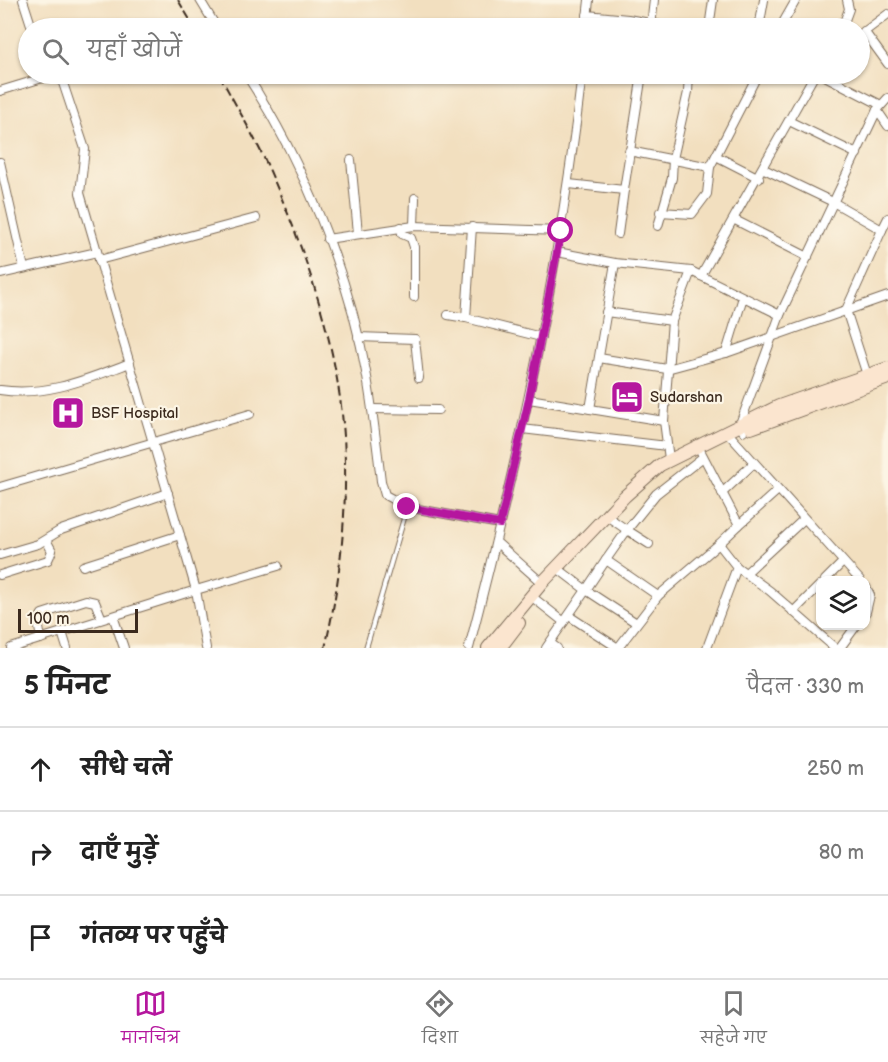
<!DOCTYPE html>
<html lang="hi">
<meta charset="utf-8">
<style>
:root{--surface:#fff;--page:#f6f6f6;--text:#222;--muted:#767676;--line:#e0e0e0;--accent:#b5179e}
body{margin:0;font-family:"Balsamiq Sans","Playpen Sans Deva",sans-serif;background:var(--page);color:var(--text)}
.controls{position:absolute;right:18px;bottom:18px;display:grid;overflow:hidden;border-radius:12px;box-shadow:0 2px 4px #0004}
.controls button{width:54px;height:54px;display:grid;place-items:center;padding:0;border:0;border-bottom:2px solid var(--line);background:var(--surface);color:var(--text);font:30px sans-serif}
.scale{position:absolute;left:18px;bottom:15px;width:120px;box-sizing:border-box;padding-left:6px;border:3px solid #3b2a1e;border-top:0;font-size:16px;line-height:21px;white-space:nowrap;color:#3b2a1e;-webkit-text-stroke:4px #fcf5e5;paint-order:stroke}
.stop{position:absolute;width:18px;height:18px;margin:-14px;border:4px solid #b5179e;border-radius:50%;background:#fff}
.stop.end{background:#b5179e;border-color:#fff;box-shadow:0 2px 6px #0008}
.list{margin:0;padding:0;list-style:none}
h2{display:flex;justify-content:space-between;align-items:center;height:78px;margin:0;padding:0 24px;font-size:26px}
h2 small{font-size:20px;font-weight:400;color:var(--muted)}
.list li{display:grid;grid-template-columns:39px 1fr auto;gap:18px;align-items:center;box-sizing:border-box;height:84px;padding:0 24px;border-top:2px solid var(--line)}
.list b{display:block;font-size:22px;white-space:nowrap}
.list em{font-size:20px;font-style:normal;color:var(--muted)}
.icon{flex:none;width:33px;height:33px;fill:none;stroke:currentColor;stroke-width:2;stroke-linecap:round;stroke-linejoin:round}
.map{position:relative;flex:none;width:888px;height:648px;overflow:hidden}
.search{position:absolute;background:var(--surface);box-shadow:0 2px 4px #0004;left:18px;right:18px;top:18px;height:66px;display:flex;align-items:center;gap:15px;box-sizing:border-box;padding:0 21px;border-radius:33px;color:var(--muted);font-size:22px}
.sheet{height:330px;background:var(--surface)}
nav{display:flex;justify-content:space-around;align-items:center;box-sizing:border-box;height:84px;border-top:2px solid var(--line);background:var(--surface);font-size:16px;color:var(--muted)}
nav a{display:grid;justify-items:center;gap:3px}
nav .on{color:var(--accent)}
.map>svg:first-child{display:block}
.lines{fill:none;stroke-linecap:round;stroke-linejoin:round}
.service-casing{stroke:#7b6956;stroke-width:6}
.minor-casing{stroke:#7b6956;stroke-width:10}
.secondary-casing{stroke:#7b6956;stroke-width:14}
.service{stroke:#fff;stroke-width:4}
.minor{stroke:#fff;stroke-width:8}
.secondary{stroke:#fbe5cf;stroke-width:12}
.rail{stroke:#3b2a1e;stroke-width:2;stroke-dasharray:9 4.5;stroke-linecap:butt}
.route{stroke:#b5179e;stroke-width:8}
.labels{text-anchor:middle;stroke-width:4.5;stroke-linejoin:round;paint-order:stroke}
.poi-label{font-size:15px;fill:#3b2a1e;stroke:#fcf5e5;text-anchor:start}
</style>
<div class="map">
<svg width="888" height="648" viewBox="0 0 888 648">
<rect width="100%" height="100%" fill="#fcf5e5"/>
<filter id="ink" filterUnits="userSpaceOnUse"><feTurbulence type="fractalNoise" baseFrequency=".0167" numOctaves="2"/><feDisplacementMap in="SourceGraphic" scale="12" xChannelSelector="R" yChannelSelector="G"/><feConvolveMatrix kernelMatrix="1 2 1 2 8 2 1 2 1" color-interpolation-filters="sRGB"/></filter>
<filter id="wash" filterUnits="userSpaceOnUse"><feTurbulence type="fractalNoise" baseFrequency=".008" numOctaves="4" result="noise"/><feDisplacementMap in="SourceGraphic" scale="24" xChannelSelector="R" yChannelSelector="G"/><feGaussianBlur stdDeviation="1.35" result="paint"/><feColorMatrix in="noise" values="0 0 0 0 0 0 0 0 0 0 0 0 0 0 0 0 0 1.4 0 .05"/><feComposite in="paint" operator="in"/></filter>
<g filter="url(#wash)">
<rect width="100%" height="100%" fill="#f2dfbf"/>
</g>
<g filter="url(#ink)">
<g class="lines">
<g class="service-casing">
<path id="service" d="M366,648L407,508"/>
</g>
<g class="minor-casing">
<g id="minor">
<path d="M23,0L32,28"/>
<path d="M200,0L217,28"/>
<path d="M587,15L628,19L676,28"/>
<path d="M651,26L654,0"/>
<path d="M586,28L589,0"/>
<path d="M709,28L713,0"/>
<path d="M759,28L764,0"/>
<path d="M780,28L796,0"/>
<path d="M842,28L849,9L847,0"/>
<path d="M864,31L888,64"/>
<path d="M860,35L888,14"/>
<path d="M246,74C303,162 349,273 367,377C373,412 377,447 381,481L385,495L407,507L500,524"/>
<path d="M821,74L881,105"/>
<path d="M0,91L46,77L45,74"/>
<path d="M877,110L888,126"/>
<path d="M789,121L857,154"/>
<path d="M629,151L710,167L758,74"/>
<path d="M716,156L759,178"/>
<path d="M351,160L358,233"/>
<path d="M0,162L24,268"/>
<path d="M764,169L833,202L882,230L888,218"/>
<path d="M569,184L624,190L642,74"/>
<path d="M660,212L692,214L707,194L710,167"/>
<path d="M735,220L808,257"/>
<path d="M414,226L415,198"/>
<path d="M658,226L672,178L673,159L688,92L689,74"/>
<path d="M401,227L402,234L411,238L414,247V297"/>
<path d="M618,234L624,190"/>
<path d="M327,239L414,226L561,231"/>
<path d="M557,252L615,263L691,271L780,315"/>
<path d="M99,260L256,218"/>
<path d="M0,274L97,252"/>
<path d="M701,276L815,74"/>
<path d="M606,312L672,321"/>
<path d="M448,315L466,318L472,227"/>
<path d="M466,318L541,337"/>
<path d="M358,337L415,339L419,378"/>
<path d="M726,353L743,297"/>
<path d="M599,358L667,369L726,353L888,296"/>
<path d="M867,375L846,310L882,230"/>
<path d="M0,390C47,397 87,379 130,363"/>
<path d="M529,399L664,421"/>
<path d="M372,409L438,410"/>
<path d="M590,409L615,263"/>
<path d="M522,429L667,446"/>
<path d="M726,431L860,580"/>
<path d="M743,431L740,424L780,315L877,110L888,98"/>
<path d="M700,450L739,525L719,544L737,567L707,648"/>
<path d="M669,459L664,421L672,321L691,271"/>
<path d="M0,487L250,414"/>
<path d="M722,493L754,463"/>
<path d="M739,525L778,490"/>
<path d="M496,542L542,583"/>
<path d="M649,544L627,530L656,494L703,457"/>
<path d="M0,555L38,544L61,530L168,493"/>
<path d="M606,560L627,530L611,519"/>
<path d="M83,566L180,535"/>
<path d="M737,567L770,591L835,648"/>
<path d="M746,573L804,519"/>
<path d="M0,575L48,560L52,551L46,540"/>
<path d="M825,580L843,562"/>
<path d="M866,587L870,595L866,612"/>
<path d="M531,596L564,622"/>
<path d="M793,612L820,585"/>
<path d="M113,616L124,648"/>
<path d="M569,616L618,648"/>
<path d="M635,622L586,590L606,560L658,596L719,544"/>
<path d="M62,632L67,648"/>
<path d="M41,639L38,622L42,614L86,600L95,602L102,619"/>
<path d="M550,643L557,648"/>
<path d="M11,648L196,590L80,193L85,149L60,74"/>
<path d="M206,648L196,590L278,566"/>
<path d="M469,648C518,459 560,268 582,74"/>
<path d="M546,648L586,590L561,571"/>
<path d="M618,648L658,596"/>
<path d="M840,648L856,626"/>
</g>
</g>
<g class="secondary-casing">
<g id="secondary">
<path d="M751,428L888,378"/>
<path d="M488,648L542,583L625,496L660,465L779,406L888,368"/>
<path d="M500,648L519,623"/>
</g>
</g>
<use href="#service" class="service"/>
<use href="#minor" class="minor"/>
<use href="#secondary" class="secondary"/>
<g class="rail">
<path d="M178,0L195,28"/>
<path d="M219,74C237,108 258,142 273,178C308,258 338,348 344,436C348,506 341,579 325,648"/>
</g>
</g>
</g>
<g class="lines" filter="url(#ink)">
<path class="route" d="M407,507L500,524L529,399L561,231"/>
</g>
<defs>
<g id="hotel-square" transform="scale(1.725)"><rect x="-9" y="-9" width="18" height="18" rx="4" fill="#b5179e" stroke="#fcf5e5"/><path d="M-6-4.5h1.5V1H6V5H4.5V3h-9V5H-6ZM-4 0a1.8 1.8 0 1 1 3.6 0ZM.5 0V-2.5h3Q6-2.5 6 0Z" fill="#fff"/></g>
<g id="hospital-square" transform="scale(1.725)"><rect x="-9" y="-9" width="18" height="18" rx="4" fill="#b5179e" stroke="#fcf5e5"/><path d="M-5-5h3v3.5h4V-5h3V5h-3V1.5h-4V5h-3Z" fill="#fff"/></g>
</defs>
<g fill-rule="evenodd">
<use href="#hotel-square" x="627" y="397"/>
<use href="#hospital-square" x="68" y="413"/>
</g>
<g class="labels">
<g class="poi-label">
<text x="650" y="402">Sudarshan</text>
<text x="91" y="418">BSF Hospital</text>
</g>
</g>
</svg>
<div class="controls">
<button><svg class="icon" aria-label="layers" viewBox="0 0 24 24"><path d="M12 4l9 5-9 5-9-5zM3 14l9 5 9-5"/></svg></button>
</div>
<div class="scale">100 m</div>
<div class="stop" style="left:561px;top:231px"></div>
<div class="stop end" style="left:407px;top:507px"></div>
<div class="search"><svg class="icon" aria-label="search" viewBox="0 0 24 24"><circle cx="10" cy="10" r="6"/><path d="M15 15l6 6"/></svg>यहाँ खोजें</div>
</div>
<section class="sheet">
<h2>5 मिनट<small>पैदल · 330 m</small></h2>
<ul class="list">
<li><svg class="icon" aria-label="ahead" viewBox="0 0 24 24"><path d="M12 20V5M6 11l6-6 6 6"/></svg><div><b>सीधे चलें</b></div><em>250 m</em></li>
<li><svg class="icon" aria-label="right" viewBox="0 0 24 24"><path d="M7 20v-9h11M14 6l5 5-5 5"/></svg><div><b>दाएँ मुड़ें</b></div><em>80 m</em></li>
<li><svg class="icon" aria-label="arrive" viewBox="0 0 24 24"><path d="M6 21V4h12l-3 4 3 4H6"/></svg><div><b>गंतव्य पर पहुँचे</b></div></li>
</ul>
</section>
<nav>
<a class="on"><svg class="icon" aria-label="map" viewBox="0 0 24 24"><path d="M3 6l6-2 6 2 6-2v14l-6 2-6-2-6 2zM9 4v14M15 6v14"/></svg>मानचित्र</a>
<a><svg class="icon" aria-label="directions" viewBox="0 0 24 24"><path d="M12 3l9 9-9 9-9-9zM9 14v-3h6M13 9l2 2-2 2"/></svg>दिशा</a>
<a><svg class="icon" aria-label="saved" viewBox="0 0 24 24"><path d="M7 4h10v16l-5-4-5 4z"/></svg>सहेजे गए</a>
</nav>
